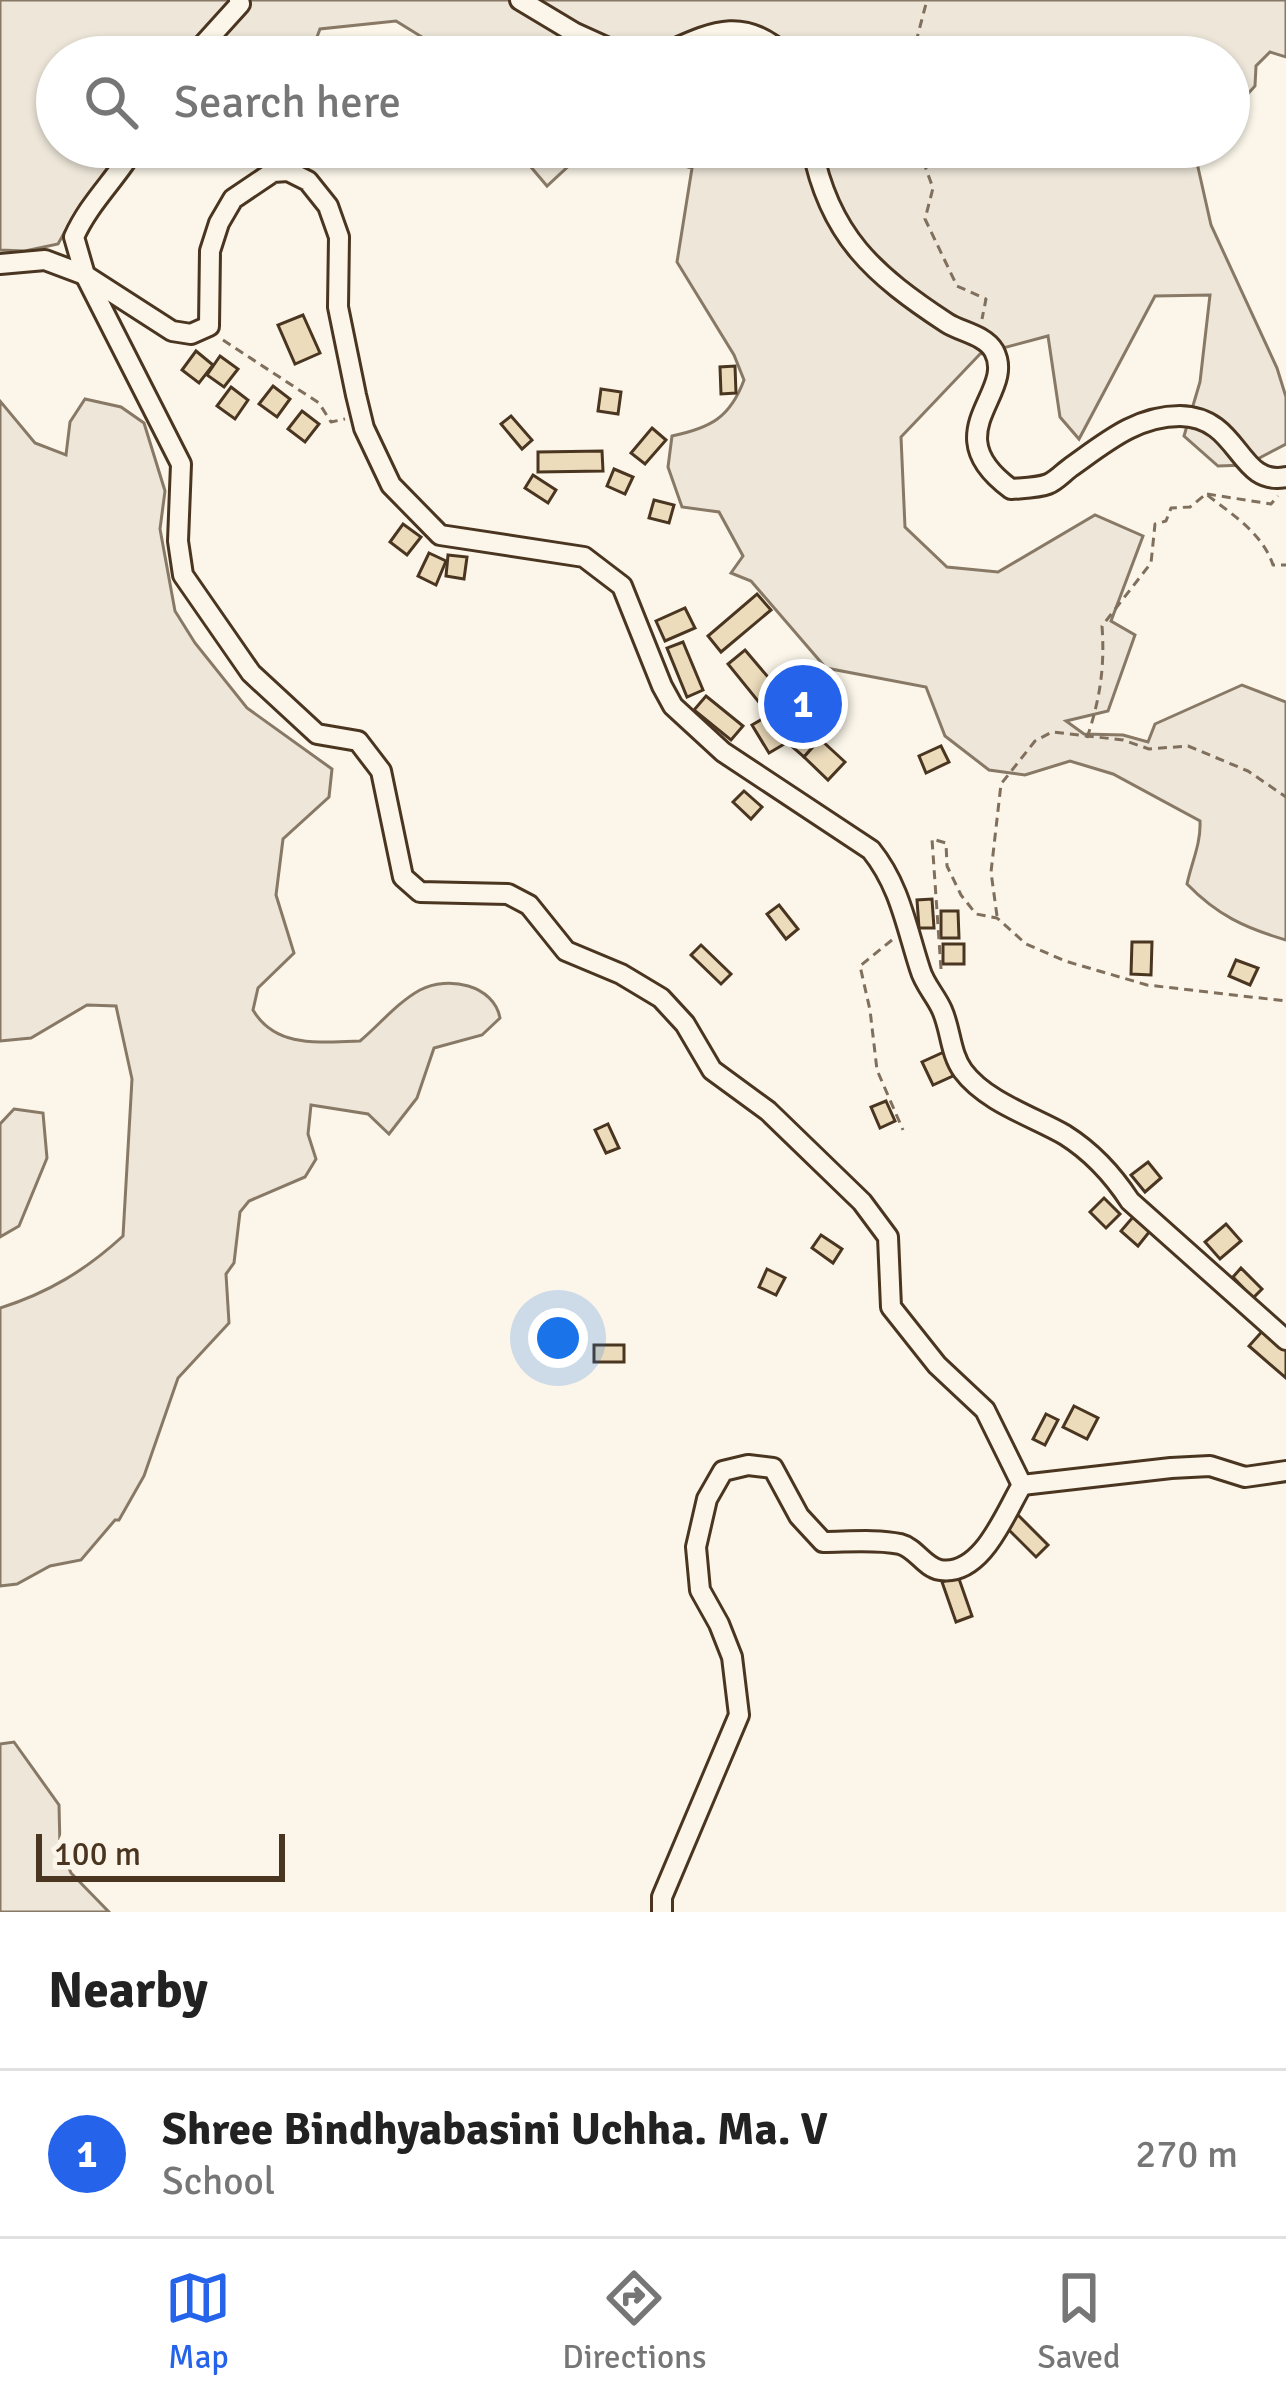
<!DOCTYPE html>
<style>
:root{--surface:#fff;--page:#f6f6f6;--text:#222;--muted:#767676;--line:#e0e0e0;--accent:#2563eb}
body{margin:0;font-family:Signika,sans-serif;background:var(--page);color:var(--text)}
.scale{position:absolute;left:36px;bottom:30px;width:249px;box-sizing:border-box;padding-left:12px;border:6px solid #4a3520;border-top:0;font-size:33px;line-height:42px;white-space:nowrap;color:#4a3520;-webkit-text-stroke:9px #fbf6e9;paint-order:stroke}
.you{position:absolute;left:558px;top:1338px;width:42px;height:42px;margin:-30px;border:9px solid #fff;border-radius:50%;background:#1a73e8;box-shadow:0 0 0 18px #1a73e833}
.badge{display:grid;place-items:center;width:78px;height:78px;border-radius:50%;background:var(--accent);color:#fff;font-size:39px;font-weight:700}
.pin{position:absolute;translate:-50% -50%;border:6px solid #fff;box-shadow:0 3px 12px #0006}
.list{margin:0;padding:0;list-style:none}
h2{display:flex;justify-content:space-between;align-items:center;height:156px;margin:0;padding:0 48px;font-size:51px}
h2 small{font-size:39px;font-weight:400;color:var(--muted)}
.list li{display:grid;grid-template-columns:78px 1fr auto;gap:36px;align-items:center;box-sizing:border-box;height:168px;padding:0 48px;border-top:3px solid var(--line)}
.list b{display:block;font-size:45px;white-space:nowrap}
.list p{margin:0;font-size:39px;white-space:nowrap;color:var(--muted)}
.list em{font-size:39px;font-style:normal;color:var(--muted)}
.icon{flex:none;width:66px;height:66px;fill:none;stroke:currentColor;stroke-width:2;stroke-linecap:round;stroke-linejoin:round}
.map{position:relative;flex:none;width:1286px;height:1912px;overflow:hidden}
.search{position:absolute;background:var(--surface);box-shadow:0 3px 9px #0004;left:36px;right:36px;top:36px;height:132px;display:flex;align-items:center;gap:30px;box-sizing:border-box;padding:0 42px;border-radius:66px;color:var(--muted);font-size:45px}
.sheet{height:324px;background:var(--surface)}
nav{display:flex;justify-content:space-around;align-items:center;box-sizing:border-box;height:168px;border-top:3px solid var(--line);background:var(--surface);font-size:33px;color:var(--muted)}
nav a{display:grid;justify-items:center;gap:6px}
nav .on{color:var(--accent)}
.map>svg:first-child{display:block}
.green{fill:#ede6d9;stroke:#887966;stroke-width:3}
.building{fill:#ecdcbc;stroke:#4a3520;stroke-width:3}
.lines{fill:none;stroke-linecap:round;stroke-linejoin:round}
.minor-casing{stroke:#4a3520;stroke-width:24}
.path{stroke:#7f6f5c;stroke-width:3;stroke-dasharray:9 6;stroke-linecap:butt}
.minor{stroke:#fbf6e9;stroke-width:18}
</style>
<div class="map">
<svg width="1286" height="1912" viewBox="0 0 1286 1912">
<rect width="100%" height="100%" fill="#fbf6e9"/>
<g class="green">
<path d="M0,0H1286V57L1270,52L1256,66L1255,86L1229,115V57H447L443,50L396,21L320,29L317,37L282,57H57V147H126L80,205L58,244L25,251L0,250Z"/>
<path d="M514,147H589L547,186Z"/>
<path d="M611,147H1201L1195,154L1211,225L1277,368L1286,397V444L1246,465L1218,466L1184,436L1200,382L1210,295L1155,296L1079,439L1060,417L1048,336L980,354L901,437L905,527L947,567L998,572L1095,515L1143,536L1111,621L1135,635L1108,711L1066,721L1084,734L1123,735L1148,742L1155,724L1242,685L1286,702V940C1245,928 1217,915 1187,884C1192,861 1201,844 1200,821L1113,774L1070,761L1025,775L989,770L945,736L926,687L826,668L751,581L731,573L743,556L719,512L682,507L668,467L672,436C710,428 730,418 744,380L734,355L677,262L692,168Z"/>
<path d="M85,399L121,407L144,423L165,491L160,529L175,611L195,643L247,708L332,769L329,797L283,839L276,895L294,953L258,988L253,1010C276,1049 321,1042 360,1041C379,1025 398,1002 420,990C448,975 494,985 500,1018L482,1035L434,1048L417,1098L389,1134L368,1114L311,1105L308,1134L316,1159L305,1177L249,1201L240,1212L234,1263L226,1274L229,1323L178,1378L144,1476L119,1520H115L81,1560L50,1566L17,1584L0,1586V1308C48,1293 86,1270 123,1236L132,1079L116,1006L87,1005L31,1038L0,1041V401L35,443L66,455L70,422Z"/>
<path d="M14,1109L43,1113L47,1158L19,1226L0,1237V1124Z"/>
<path d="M14,1742L59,1805L60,1847L71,1873L109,1912H0V1744Z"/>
</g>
<g class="building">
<path d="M303,315L320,353L295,364L278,325Z"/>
<path d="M196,351L213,365L199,383L182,370Z"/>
<path d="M220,356L238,369L224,387L207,375Z"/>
<path d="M735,366L736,393L721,394L720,367Z"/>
<path d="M273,386L290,399L277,417L259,404Z"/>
<path d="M231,387L248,400L235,419L217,406Z"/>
<path d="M601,389L621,392L618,414L598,411Z"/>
<path d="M302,411L319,424L305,442L288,429Z"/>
<path d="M511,416L532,440L522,449L501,424Z"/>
<path d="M652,428L666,440L645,464L631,453Z"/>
<path d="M602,451L603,471L538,472V452Z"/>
<path d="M614,469L633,477L625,494L607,486Z"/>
<path d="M533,475L556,490L548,503L525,488Z"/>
<path d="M654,500L674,505L669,523L649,518Z"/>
<path d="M403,524L421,537L407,555L390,542Z"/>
<path d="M429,553L446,561L436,585L418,576Z"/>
<path d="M448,555L467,557L464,579L446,576Z"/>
<path d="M757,594L771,610L721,652L708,636Z"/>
<path d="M685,608L695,628L665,641L656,621Z"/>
<path d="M683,642L703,690L687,697L667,648Z"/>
<path d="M745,650L785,697L767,712L728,664Z"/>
<path d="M795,676L821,700L813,709L786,685Z"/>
<path d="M706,696L743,726L731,740L694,710Z"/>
<path d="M769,715L786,743L769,753L752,725Z"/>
<path d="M806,726L820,739L804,757L789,744Z"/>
<path d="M820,739L845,762L828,780L804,757Z"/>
<path d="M941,746L949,762L926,773L919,756Z"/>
<path d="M744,791L762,807L751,819L733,802Z"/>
<path d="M932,899L934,928H919L917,900Z"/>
<path d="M779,905L798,929L786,939L767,914Z"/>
<path d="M941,911H958L959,938H941Z"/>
<path d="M1132,942H1152L1151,975L1131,974Z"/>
<rect x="943" y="944" width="21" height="20"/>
<path d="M701,945L731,974L721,984L691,955Z"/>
<path d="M1236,960L1258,968L1250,985L1229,976Z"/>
<path d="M944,1052L955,1075L933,1085L922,1062Z"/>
<path d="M886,1101L895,1121L880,1128L871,1107Z"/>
<path d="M608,1124L619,1148L606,1153L595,1130Z"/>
<path d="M1148,1162L1161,1178L1145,1192L1131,1175Z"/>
<path d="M1104,1198L1120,1214L1106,1228L1090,1212Z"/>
<path d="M1133,1217L1150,1231L1138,1246L1121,1231Z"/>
<path d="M1226,1224L1241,1241L1220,1259L1205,1242Z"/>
<path d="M821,1235L842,1249L833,1263L812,1248Z"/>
<path d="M1241,1268L1262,1289L1253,1298L1233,1277Z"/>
<path d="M767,1269L785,1278L776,1295L759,1287Z"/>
<path d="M1266,1327L1286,1344V1378L1249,1346Z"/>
<rect x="594" y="1345" width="30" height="17"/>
<path d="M1074,1406L1098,1418L1087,1439L1063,1427Z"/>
<path d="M1046,1414L1058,1420L1045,1445L1033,1439Z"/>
<path d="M1017,1514L1048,1545L1036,1557L1005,1526Z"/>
<path d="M958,1576L972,1616L956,1622L942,1582Z"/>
</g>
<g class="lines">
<g class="minor-casing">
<g id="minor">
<path d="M520,0L575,33L628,57"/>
<path d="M192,57L240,4L239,0"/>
<path d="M656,57C707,35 741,12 787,57"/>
<path d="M135,147C116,179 89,203 74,237L85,275L181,464L178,541L183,575L251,673L317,734L358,741L381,771L403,877L420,892L508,894L529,905L566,951L621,974L661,998L685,1024L712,1070L768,1111L862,1202L888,1237L891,1307L937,1365L985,1410L1022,1485"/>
<path d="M812,147C829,236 874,275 947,323C961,332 985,335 994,351C1017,394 933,432 1011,489C1022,488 1038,488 1048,484C1056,481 1064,472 1071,467C1105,443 1136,416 1180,416C1241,417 1237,487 1286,477"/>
<path d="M0,264L45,260L85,275L172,331L191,334L209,326L210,251L219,223L233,199L273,172L288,171L308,181L328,206L339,237L338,307L356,395L364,428L391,485L440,535L584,557L622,586L662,686L673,706L723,752L871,850C900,886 906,926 920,969C924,984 936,996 942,1010C951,1030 950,1053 963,1071C986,1102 1034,1117 1065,1135C1092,1152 1113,1175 1130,1201L1286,1340"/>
<path d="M1022,1485L1171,1468L1210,1466L1245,1477L1286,1471"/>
<path d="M662,1912V1897L739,1715L732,1657L719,1624L700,1590L696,1547L707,1499L723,1471L748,1465L773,1468L799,1516L823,1542C847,1542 876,1539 900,1544C916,1548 924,1567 940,1570C982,1577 1005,1513 1022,1485"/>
</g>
</g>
<g class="path">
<path d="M912,57L927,0"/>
<path d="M918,147L933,188L925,219L957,286L986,299L982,319"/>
<path d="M223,340L319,403L331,422L345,419"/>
<path d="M1207,494L1271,504L1278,496"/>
<path d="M1087,738C1100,699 1105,667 1102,626L1151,563L1155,524L1166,521L1171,508L1190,507L1206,494C1231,514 1262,532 1273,565H1286"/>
<path d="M997,916L991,872L1001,784L1035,741L1052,732L1123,740L1149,749L1188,746L1248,771L1286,797"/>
<path d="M892,940L860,966L870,1010L877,1070L903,1130"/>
<path d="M941,969L932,839L946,843L947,866L961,895L976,914L997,918L1026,944L1065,961L1147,985L1286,1001"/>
</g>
<use href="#minor" class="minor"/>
</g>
</svg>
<div class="scale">100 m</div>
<div class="you"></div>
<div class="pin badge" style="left:803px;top:704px">1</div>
<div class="search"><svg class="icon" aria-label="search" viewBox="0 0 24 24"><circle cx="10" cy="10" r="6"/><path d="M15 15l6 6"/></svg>Search here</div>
</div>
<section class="sheet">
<h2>Nearby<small></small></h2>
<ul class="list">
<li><span class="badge">1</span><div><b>Shree Bindhyabasini Uchha. Ma. V</b><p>School</p></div><em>270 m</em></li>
</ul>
</section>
<nav>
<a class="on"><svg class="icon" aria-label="map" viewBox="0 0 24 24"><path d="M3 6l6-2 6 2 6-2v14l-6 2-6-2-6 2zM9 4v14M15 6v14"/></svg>Map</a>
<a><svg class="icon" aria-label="directions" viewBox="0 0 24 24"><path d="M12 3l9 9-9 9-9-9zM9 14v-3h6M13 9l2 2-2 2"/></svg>Directions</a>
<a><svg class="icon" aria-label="saved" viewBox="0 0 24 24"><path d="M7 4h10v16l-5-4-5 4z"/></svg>Saved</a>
</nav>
